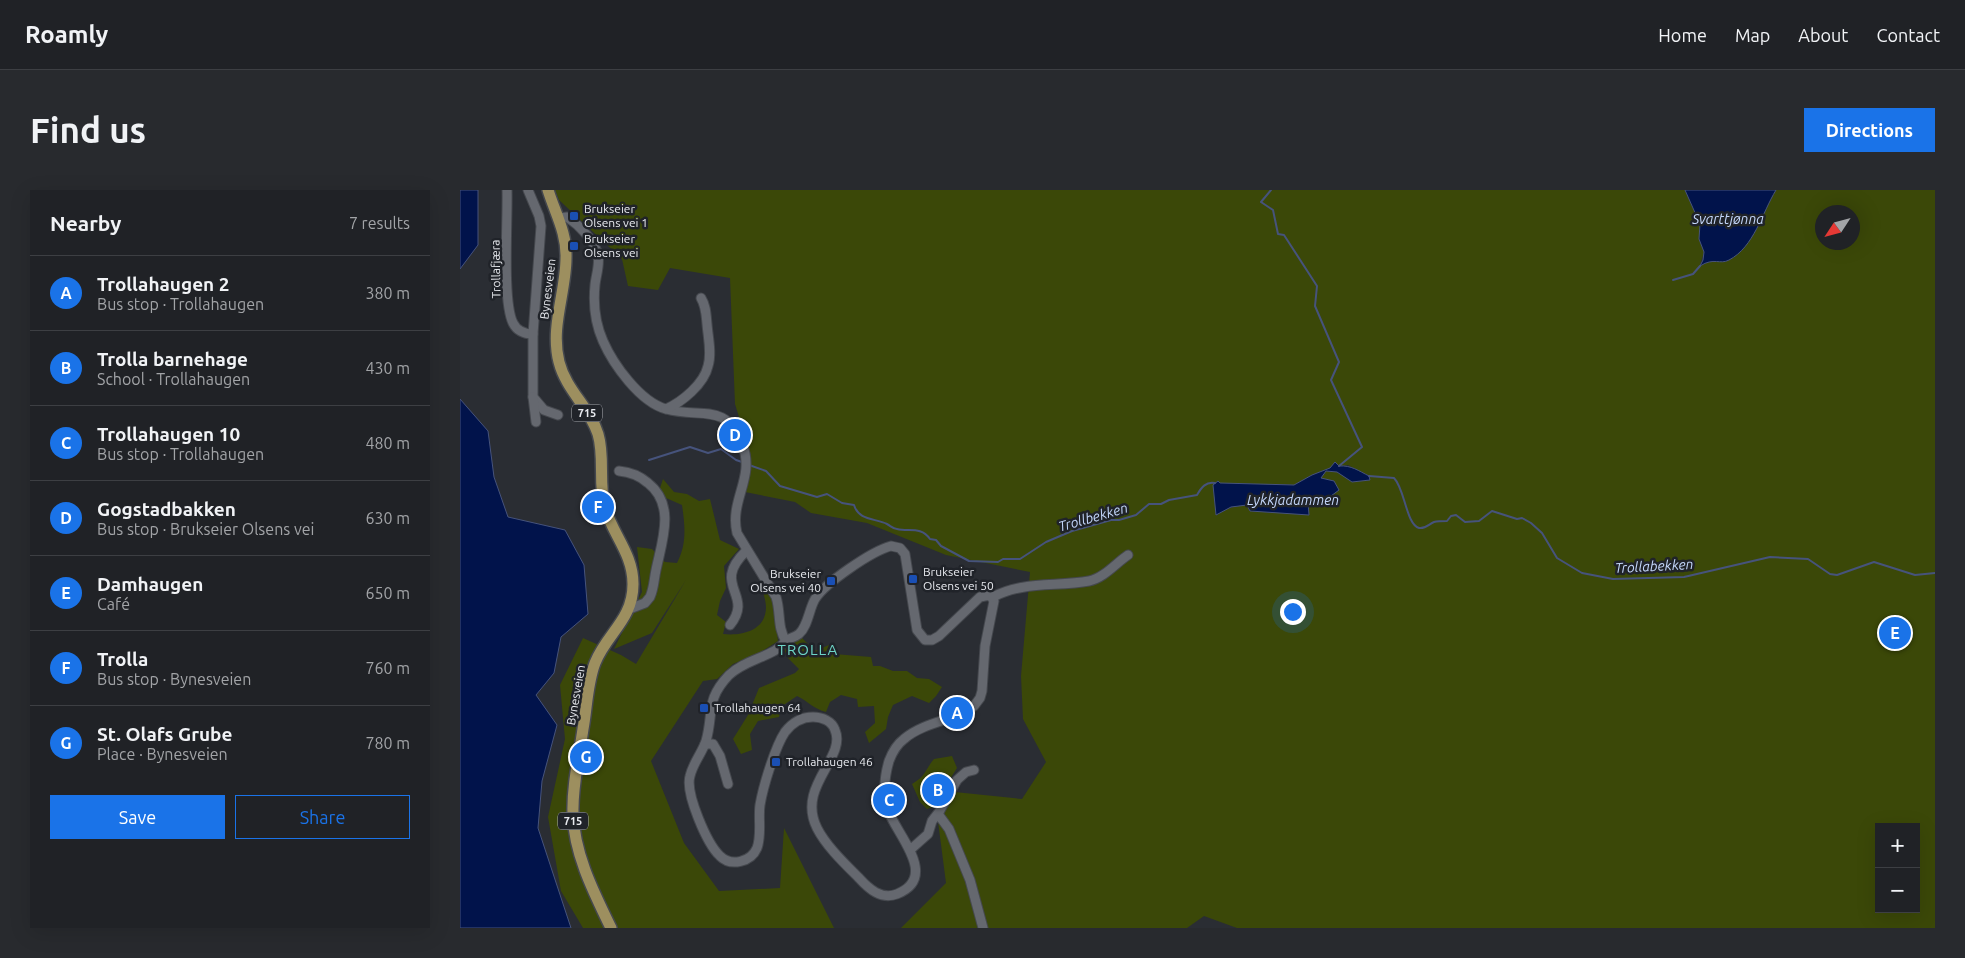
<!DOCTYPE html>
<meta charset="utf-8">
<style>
:root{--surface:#202226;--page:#282a2e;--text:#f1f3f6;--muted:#a2a4a7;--line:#3d3f43;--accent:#1a73e8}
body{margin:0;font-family:Ubuntu,sans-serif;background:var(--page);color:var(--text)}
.controls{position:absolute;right:15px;bottom:15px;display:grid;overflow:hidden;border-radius:0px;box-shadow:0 5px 20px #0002}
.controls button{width:45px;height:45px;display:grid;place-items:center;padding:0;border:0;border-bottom:1px solid var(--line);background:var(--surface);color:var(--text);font:25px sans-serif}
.compass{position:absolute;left:1355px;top:15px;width:45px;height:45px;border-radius:50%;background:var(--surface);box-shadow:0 5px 20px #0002;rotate:234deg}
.you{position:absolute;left:832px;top:421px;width:18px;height:18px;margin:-12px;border:4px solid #fff;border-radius:50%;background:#1a73e8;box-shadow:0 0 0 8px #1a73e833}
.badge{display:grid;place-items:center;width:32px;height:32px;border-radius:50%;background:var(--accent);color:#fff;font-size:16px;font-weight:700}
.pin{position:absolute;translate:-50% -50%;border:2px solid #fff;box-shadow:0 1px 5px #0006}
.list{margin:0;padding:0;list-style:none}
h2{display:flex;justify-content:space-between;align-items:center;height:65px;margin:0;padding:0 20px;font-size:21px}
h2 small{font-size:16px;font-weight:400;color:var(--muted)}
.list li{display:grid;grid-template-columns:32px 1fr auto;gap:15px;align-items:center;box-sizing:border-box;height:75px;padding:0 20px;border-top:1px solid var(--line)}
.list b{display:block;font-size:19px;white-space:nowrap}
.list p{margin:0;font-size:16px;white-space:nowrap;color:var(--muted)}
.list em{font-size:16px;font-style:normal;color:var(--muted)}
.actions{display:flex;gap:10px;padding:15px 20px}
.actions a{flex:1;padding:11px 0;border:1px solid var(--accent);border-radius:0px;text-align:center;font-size:18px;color:var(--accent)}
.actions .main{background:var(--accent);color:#fff}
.map{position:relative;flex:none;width:1475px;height:738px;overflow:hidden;border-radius:0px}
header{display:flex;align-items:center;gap:30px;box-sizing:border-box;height:70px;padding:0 25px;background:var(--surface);border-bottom:1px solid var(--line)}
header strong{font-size:24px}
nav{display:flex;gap:28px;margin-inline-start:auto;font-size:18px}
.intro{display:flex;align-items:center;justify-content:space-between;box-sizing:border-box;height:120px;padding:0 30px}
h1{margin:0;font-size:35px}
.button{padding:12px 22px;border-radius:0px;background:var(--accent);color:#fff;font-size:18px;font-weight:700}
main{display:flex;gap:30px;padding:0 30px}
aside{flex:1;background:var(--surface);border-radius:0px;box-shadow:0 5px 20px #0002}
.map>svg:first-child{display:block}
.green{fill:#3b4808;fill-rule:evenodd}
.water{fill:#01134b;stroke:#46537c}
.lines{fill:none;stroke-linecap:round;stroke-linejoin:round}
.stream{stroke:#46537c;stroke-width:2}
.minor-casing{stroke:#45484e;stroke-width:11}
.major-casing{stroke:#45484e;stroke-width:14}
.minor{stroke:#65686f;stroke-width:9}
.major{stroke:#9d8f5f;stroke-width:11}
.transit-dot{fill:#1a4fb4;stroke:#202329;stroke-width:2}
.labels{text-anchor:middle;stroke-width:5;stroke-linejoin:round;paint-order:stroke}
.shield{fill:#202329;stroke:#abaeb3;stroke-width:1}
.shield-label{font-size:11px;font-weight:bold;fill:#e7e9ee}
.poi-label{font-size:12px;fill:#e7e9ee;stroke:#202329;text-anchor:start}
.street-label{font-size:12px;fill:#e7e9ee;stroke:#202329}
.water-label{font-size:14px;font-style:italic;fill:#c4d7fb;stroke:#202329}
.quarter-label{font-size:15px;letter-spacing:1px;fill:#6dd5c7;stroke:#202329}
</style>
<header>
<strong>Roamly</strong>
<nav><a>Home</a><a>Map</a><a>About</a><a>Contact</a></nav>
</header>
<div class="intro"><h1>Find us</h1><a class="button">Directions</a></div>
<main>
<aside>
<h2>Nearby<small>7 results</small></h2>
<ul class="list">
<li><span class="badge">A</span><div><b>Trollahaugen 2</b><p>Bus stop · Trollahaugen</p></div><em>380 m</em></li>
<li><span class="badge">B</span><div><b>Trolla barnehage</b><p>School · Trollahaugen</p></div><em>430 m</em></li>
<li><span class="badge">C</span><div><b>Trollahaugen 10</b><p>Bus stop · Trollahaugen</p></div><em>480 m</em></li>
<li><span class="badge">D</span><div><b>Gogstadbakken</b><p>Bus stop · Brukseier Olsens vei</p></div><em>630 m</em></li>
<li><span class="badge">E</span><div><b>Damhaugen</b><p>Café</p></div><em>650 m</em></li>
<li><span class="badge">F</span><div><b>Trolla</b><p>Bus stop · Bynesveien</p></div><em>760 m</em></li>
<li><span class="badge">G</span><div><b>St. Olafs Grube</b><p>Place · Bynesveien</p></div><em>780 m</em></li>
</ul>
<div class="actions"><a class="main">Save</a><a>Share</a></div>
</aside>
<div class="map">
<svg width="1475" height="738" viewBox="0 0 1475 738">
<rect width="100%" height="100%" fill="#2a2d33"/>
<g class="green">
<path d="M95,0H1225L1240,34L1239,49L1244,62L1240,75L1248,71H1267L1316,0H1475V738H777L744,726L727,738H441L486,693L476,616L467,619L460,612L452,594C467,585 464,581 474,569L492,566L497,578L490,589L491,590L489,594L491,597L476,587L466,601L479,610L485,601L562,609L586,572L563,529L561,486L570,382L486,365L407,333L351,323L335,312L285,302L291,266L275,214L270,88L210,78L198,100L168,96L162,69L99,10ZM1362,22H1392V52H1362ZM888,275L909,286L910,289L893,292L877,282L866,281L860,288V307L847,312L849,325C825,321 787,309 765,320L760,293L834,295L852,285L879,276ZM1419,637H1456V719H1419Z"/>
<path d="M203,289L214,302L227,304L239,311L250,309L260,350L279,359L264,376L266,398L260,411L257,425L266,432L263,444C282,446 306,441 306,417C306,411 303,403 302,397L313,411L318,451L301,462L273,474L257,489L243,491L191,571L224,653L259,701L320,698L324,638L374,738H123L101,701L88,627L105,549L100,495L123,448L161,465L176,474L226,390L192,443L154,459L182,402L177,357L192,359L205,372L217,373C227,354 225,336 222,315L206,308L200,298Z"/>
<path d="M342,448L355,461L369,455L374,464L411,467L413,476H420L433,481H447L457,488L469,489L482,497L476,506L469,513L452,506L433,515L428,527L426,539L409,553L405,542L415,533L414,516L398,517L397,509L381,505L370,512L366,522C354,519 349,512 337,506L322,516L319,527L298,531L290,544L292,560L281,564L273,549L288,525L299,498L335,483L339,479L328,468L324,459Z"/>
</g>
<g class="water">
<path d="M0,0H18V55L0,79Z"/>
<path d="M1225,0H1316C1302,23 1294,57 1269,70C1260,75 1254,67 1240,76L1243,70L1244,62L1239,49L1240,34Z"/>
<path d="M0,209L28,241L34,287L48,327L105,340L124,375L128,424L101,447L94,483L76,505L97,535L82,591L78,638L111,738H0Z"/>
<path d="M875,272L879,276C891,275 899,281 909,286L910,290L892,292L877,282L866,281L861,288L874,291L879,300L867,309L860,307L848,312L849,325L790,321L787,315L771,317L756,325L753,295L758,291L760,293L834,295L852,285L870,278Z"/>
</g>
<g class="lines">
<g class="stream">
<path d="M811,0L801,12L813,20L818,44L824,45L857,96L855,116L879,172L871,190L902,257L879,276"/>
<path d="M1213,90L1233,84L1240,76"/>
<path d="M189,270L230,257L248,263L261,259L276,270L282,272"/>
<path d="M289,275L306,281L320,296L357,307L367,304L382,313L394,315C399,331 415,328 427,334C431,336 433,339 437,339C449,342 461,336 470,349L476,350L481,356L509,371L538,372L543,369H560L586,352L612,341L651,330H659L676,325L689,314H701L709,310L737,305C741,298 746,291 755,293"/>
<path d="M909,286L934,288C945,299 946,334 959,338C966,339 969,334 974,332C978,331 983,331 987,331L991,326L996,325L1005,332L1019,331L1032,321L1057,329L1062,328L1071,333L1082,343L1097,368L1122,383L1153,389L1224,387L1310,367L1348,369L1370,384L1377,385L1414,372L1455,385L1475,383"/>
</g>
<g class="minor-casing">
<g id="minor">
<path d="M47,0C48,29 42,111 53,133C57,141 65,144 73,144"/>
<path d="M68,0L79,26L81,36L73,144V207L84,220L98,225"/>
<path d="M99,28L107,27C119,35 134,50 138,65C140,75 136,85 135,95C133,115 135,133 143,151C153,174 180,212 206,219C241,229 265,211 282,254C296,287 269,310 277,343L316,407C321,422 317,438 326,451"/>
<path d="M73,207L76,232"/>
<path d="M206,219C222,212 244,194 248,176C252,163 248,147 247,134C246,124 246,116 241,108"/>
<path d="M159,281C170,282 180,286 188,293C216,315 202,351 196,380C194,389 194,398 190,407L185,413L172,418L169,417"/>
<path d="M431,356L440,358L445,364L457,440L465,450H472L479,446L520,407L530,405L534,411L525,456L522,501L520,508L514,516L504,523C485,531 460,535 444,549C436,555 432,563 429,571C424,588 423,604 428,620C436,644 480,687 437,704C421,710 409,699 399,688C385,674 366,656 357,638C336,596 387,568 375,540C372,531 362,527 353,527C342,527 332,533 325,542C315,557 303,597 300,615C298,628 302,645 297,658C291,672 271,677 260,666C247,654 225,603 230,586C233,573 242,563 246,551C254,523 245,510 269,485C282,473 297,470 312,462C319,459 323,453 329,449C333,447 335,447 339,444C348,436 349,419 355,409C365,393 412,361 431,356Z"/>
<path d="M533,407C563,391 596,397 629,391C644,388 656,373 668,365"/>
<path d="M270,435C295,404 250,396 286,361"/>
<path d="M245,554H253L260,566L268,594"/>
<path d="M478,624L489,639L510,690L523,738"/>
<path d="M450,660L468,644L472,631L479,622L497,590L506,582L514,580"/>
</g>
</g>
<g class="major-casing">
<path id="major" d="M88,0C95,23 107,43 106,68C106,102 90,137 99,172C106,200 130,218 138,244C145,267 138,294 145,318C153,345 173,364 173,394C173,430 147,443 135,473C127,494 127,517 123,539C119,567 112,596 113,624C114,664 134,703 151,738"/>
</g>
<use href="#minor" class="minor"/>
<use href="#major" class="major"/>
</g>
<g class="transit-dot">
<rect x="109" y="21" width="10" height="10" rx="2.5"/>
<rect x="109" y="51" width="10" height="10" rx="2.5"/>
<rect x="448" y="384" width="10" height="10" rx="2.5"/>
<rect x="366" y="386" width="10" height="10" rx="2.5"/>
<rect x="239" y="513" width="10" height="10" rx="2.5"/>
<rect x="311" y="567" width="10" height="10" rx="2.5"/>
</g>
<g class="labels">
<g class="shield">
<rect x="112" y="214.5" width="30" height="17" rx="4"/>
<rect x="98" y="622.5" width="30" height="17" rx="4"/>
</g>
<g class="shield-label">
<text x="127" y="227">715</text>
<text x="113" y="635">715</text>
</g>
<g class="poi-label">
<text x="124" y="23">Brukseier<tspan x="124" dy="14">Olsens vei 1</tspan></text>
<text x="124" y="53">Brukseier<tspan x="124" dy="14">Olsens vei</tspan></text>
<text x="463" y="386">Brukseier<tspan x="463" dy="14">Olsens vei 50</tspan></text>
<text x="361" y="388" text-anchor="end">Brukseier<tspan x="361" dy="14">Olsens vei 40</tspan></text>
<text x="254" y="522">Trollahaugen 64</text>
<text x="326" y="576">Trollahaugen 46</text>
</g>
<g class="street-label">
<text transform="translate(36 79) rotate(-91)" y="4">Trollafjæra</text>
<text transform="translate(88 99) rotate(-83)" y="4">Bynesveien</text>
<text transform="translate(116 505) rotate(-80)" y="4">Bynesveien</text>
</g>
<g class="water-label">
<text x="1268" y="34">Svarttjønna</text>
<text x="833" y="315">Lykkjadammen</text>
<text transform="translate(633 327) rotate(-16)" y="5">Trollbekken</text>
<text transform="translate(1194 376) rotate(-3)" y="5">Trollabekken</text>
</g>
<g class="quarter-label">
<text x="348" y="465">TROLLA</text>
</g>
</g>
</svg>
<div class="controls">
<button>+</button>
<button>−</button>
</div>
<svg class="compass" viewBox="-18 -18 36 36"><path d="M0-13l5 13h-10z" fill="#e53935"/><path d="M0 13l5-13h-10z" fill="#a2a4a7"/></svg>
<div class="you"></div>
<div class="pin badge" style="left:497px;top:523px">A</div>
<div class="pin badge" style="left:478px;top:600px">B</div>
<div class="pin badge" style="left:429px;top:610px">C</div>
<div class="pin badge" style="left:275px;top:245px">D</div>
<div class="pin badge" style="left:1435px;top:443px">E</div>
<div class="pin badge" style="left:138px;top:317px">F</div>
<div class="pin badge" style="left:126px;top:567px">G</div>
</div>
</main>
